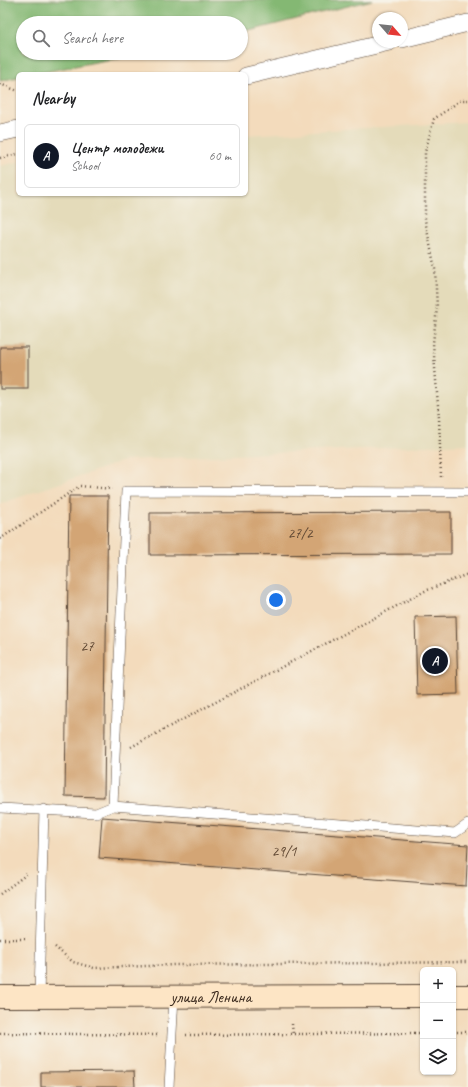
<!DOCTYPE html>
<meta charset="utf-8">
<style>
:root{--surface:#fff;--page:#f2f2f2;--text:#202124;--muted:#757577;--line:#e0e0e0;--accent:#111827}
body{margin:0;font-family:Caveat,sans-serif;background:var(--page);color:var(--text)}
.controls{position:absolute;right:12px;bottom:12px;display:grid;overflow:hidden;border-radius:6px;box-shadow:0 1px 3px #0004}
.controls button{width:36px;height:36px;display:grid;place-items:center;padding:0;border:0;border-bottom:1px solid var(--line);background:var(--surface);color:var(--text);font:20px sans-serif}
.compass{position:absolute;left:372px;top:12px;width:36px;height:36px;border-radius:50%;background:var(--surface);box-shadow:0 1px 3px #0004;rotate:118deg}
.you{position:absolute;left:276px;top:600px;width:14px;height:14px;margin:-10px;border:3px solid #fff;border-radius:50%;background:#1a73e8;box-shadow:0 0 0 6px #1a73e833}
.badge{display:grid;place-items:center;width:26px;height:26px;border-radius:50%;background:var(--accent);color:#fff;font-size:13px;font-weight:700}
.pin{position:absolute;translate:-50% -50%;border:2px solid #fff;box-shadow:0 1px 4px #0006}
.list{margin:0;padding:0;list-style:none}
h2{display:flex;justify-content:space-between;align-items:center;height:52px;margin:0;padding:0 16px;font-size:17px}
h2 small{font-size:13px;font-weight:400;color:var(--muted)}
.list li{display:grid;grid-template-columns:26px 1fr auto;gap:12px;align-items:center;box-sizing:border-box;height:64px;margin:0 8px 8px;padding:0 8px;border:1px solid var(--line);border-radius:6px}
.list b{display:block;font-size:15px;white-space:nowrap}
.list p{margin:0;font-size:13px;white-space:nowrap;color:var(--muted)}
.list em{font-size:13px;font-style:normal;color:var(--muted)}
.icon{flex:none;width:22px;height:22px;fill:none;stroke:currentColor;stroke-width:2;stroke-linecap:round;stroke-linejoin:round}
.map{position:relative;flex:none;width:468px;height:1087px;overflow:hidden}
.search{position:absolute;background:var(--surface);box-shadow:0 1px 3px #0004;left:16px;top:16px;width:232px;height:44px;display:flex;align-items:center;gap:10px;box-sizing:border-box;padding:0 14px;border-radius:22px;color:var(--muted);font-size:15px}
.panel{position:absolute;background:var(--surface);box-shadow:0 1px 3px #0004;left:16px;top:72px;width:232px;height:124px;border-radius:6px}
.map>svg:first-child{display:block}
.built{fill:#e4dbba}
.forest{fill:#84b873;stroke:#607148}
.building{fill:#d3a574}
.lines{fill:none;stroke-linecap:round;stroke-linejoin:round}
.service-casing{stroke:#574536;stroke-width:10}
.minor-casing{stroke:#574536;stroke-width:18}
.secondary-casing{stroke:#574536;stroke-width:24}
.path{stroke:#574536;stroke-width:2.5;stroke-dasharray:1 3;stroke-linecap:butt}
.service{stroke:#fff;stroke-width:9}
.minor{stroke:#fff;stroke-width:17}
.secondary{stroke:#fde5c5;stroke-width:22}
.labels{text-anchor:middle;stroke-width:3;stroke-linejoin:round;paint-order:stroke}
.number-label{font-size:15px;fill:#614934}
.street-label{font-size:17px;fill:#3b2a1e;stroke:#f7f3e8}
</style>
<div class="map">
<svg width="468" height="1087" viewBox="0 0 468 1087">
<rect width="100%" height="100%" fill="#f7f3e8"/>
<filter id="ink" filterUnits="userSpaceOnUse"><feTurbulence type="fractalNoise" baseFrequency=".025" numOctaves="2"/><feDisplacementMap in="SourceGraphic" scale="8" xChannelSelector="R" yChannelSelector="G"/><feConvolveMatrix kernelMatrix="1 2 1 2 8 2 1 2 1" color-interpolation-filters="sRGB"/></filter>
<filter id="wash" filterUnits="userSpaceOnUse"><feTurbulence type="fractalNoise" baseFrequency=".012" numOctaves="4" result="noise"/><feDisplacementMap in="SourceGraphic" scale="16" xChannelSelector="R" yChannelSelector="G"/><feGaussianBlur stdDeviation="0.9" result="paint"/><feColorMatrix in="noise" values="0 0 0 0 0 0 0 0 0 0 0 0 0 0 0 0 0 1.4 0 .05"/><feComposite in="paint" operator="in"/></filter>
<g filter="url(#wash)">
<rect width="100%" height="100%" fill="#f3dbbc"/>
<path class="built" d="M468,122V444L126,460L0,504V166L18,162V194H246V135Z"/>
<path class="forest" d="M0,0H372L241,33V23H23V53H142L34,74H18V77L0,81Z"/>
<g id="blocks">
<g class="building">
<rect x="0" y="347" width="28" height="42"/>
<path d="M69,496H108L104,797L65,796Z"/>
<path d="M451,512V554L150,555V513Z"/>
<path d="M456,616L458,694L417,695L415,617Z"/>
<path d="M102,817L468,845L466,886L99,858Z"/>
<path d="M134,1071L135,1087H41V1072Z"/>
</g>
</g>
</g>
<g filter="url(#ink)">
<use href="#blocks" fill-opacity="0" stroke="#574536" stroke-width="1"/>
<g class="lines">
<g class="service-casing">
<g id="service">
<path d="M113,806L455,833L468,824"/>
<path d="M0,808L96,813L113,806L126,491L468,492"/>
<path d="M39,996L44,809"/>
<path d="M169,1087L174,997"/>
</g>
</g>
<g class="minor-casing">
<g id="minor">
<path d="M402,39L468,23"/>
<path d="M246,76L389,42"/>
<path d="M0,133L18,129"/>
</g>
</g>
<g class="secondary-casing">
<g id="secondary">
<path d="M453,996H468"/>
<path id="s1" d="M0,997L423,996"/>
</g>
</g>
<g class="path">
<path d="M0,84L18,91"/>
<path d="M0,158L18,154"/>
<path d="M441,477L439,418L433,343L437,308L435,269L425,220V152L434,119L461,100H468"/>
<path d="M0,539L80,486L112,489"/>
<path d="M131,747L425,591L468,574"/>
<path d="M0,894L27,874"/>
<path d="M0,939H26"/>
<path d="M55,947L73,962L94,968L174,965L468,962"/>
<path d="M292,1024L293,1035"/>
<path d="M453,1032H468"/>
<path d="M0,1033L159,1035"/>
<path d="M186,1035L423,1033"/>
</g>
<use href="#service" class="service"/>
<use href="#minor" class="minor"/>
<use href="#secondary" class="secondary"/>
</g>
</g>
<g class="labels">
<g class="number-label">
<text x="300" y="538">27/2</text>
<text x="87" y="651">27</text>
<text x="284" y="856">29/1</text>
</g>
<g class="street-label">
<text dy="6" stroke="none"><textPath href="#s1" startOffset="211">улица Ленина</textPath></text>
</g>
</g>
</svg>
<div class="controls">
<button>+</button>
<button>−</button>
<button><svg class="icon" aria-label="layers" viewBox="0 0 24 24"><path d="M12 4l9 5-9 5-9-5zM3 14l9 5 9-5"/></svg></button>
</div>
<svg class="compass" viewBox="-18 -18 36 36"><path d="M0-13l5 13h-10z" fill="#e53935"/><path d="M0 13l5-13h-10z" fill="#757577"/></svg>
<div class="you"></div>
<div class="pin badge" style="left:435px;top:661px">A</div>
<div class="search"><svg class="icon" aria-label="search" viewBox="0 0 24 24"><circle cx="10" cy="10" r="6"/><path d="M15 15l6 6"/></svg>Search here</div>
<section class="panel">
<h2>Nearby<small></small></h2>
<ul class="list">
<li><span class="badge">A</span><div><b>Центр молодежи</b><p>School</p></div><em>60 m</em></li>
</ul>
</section>
</div>
